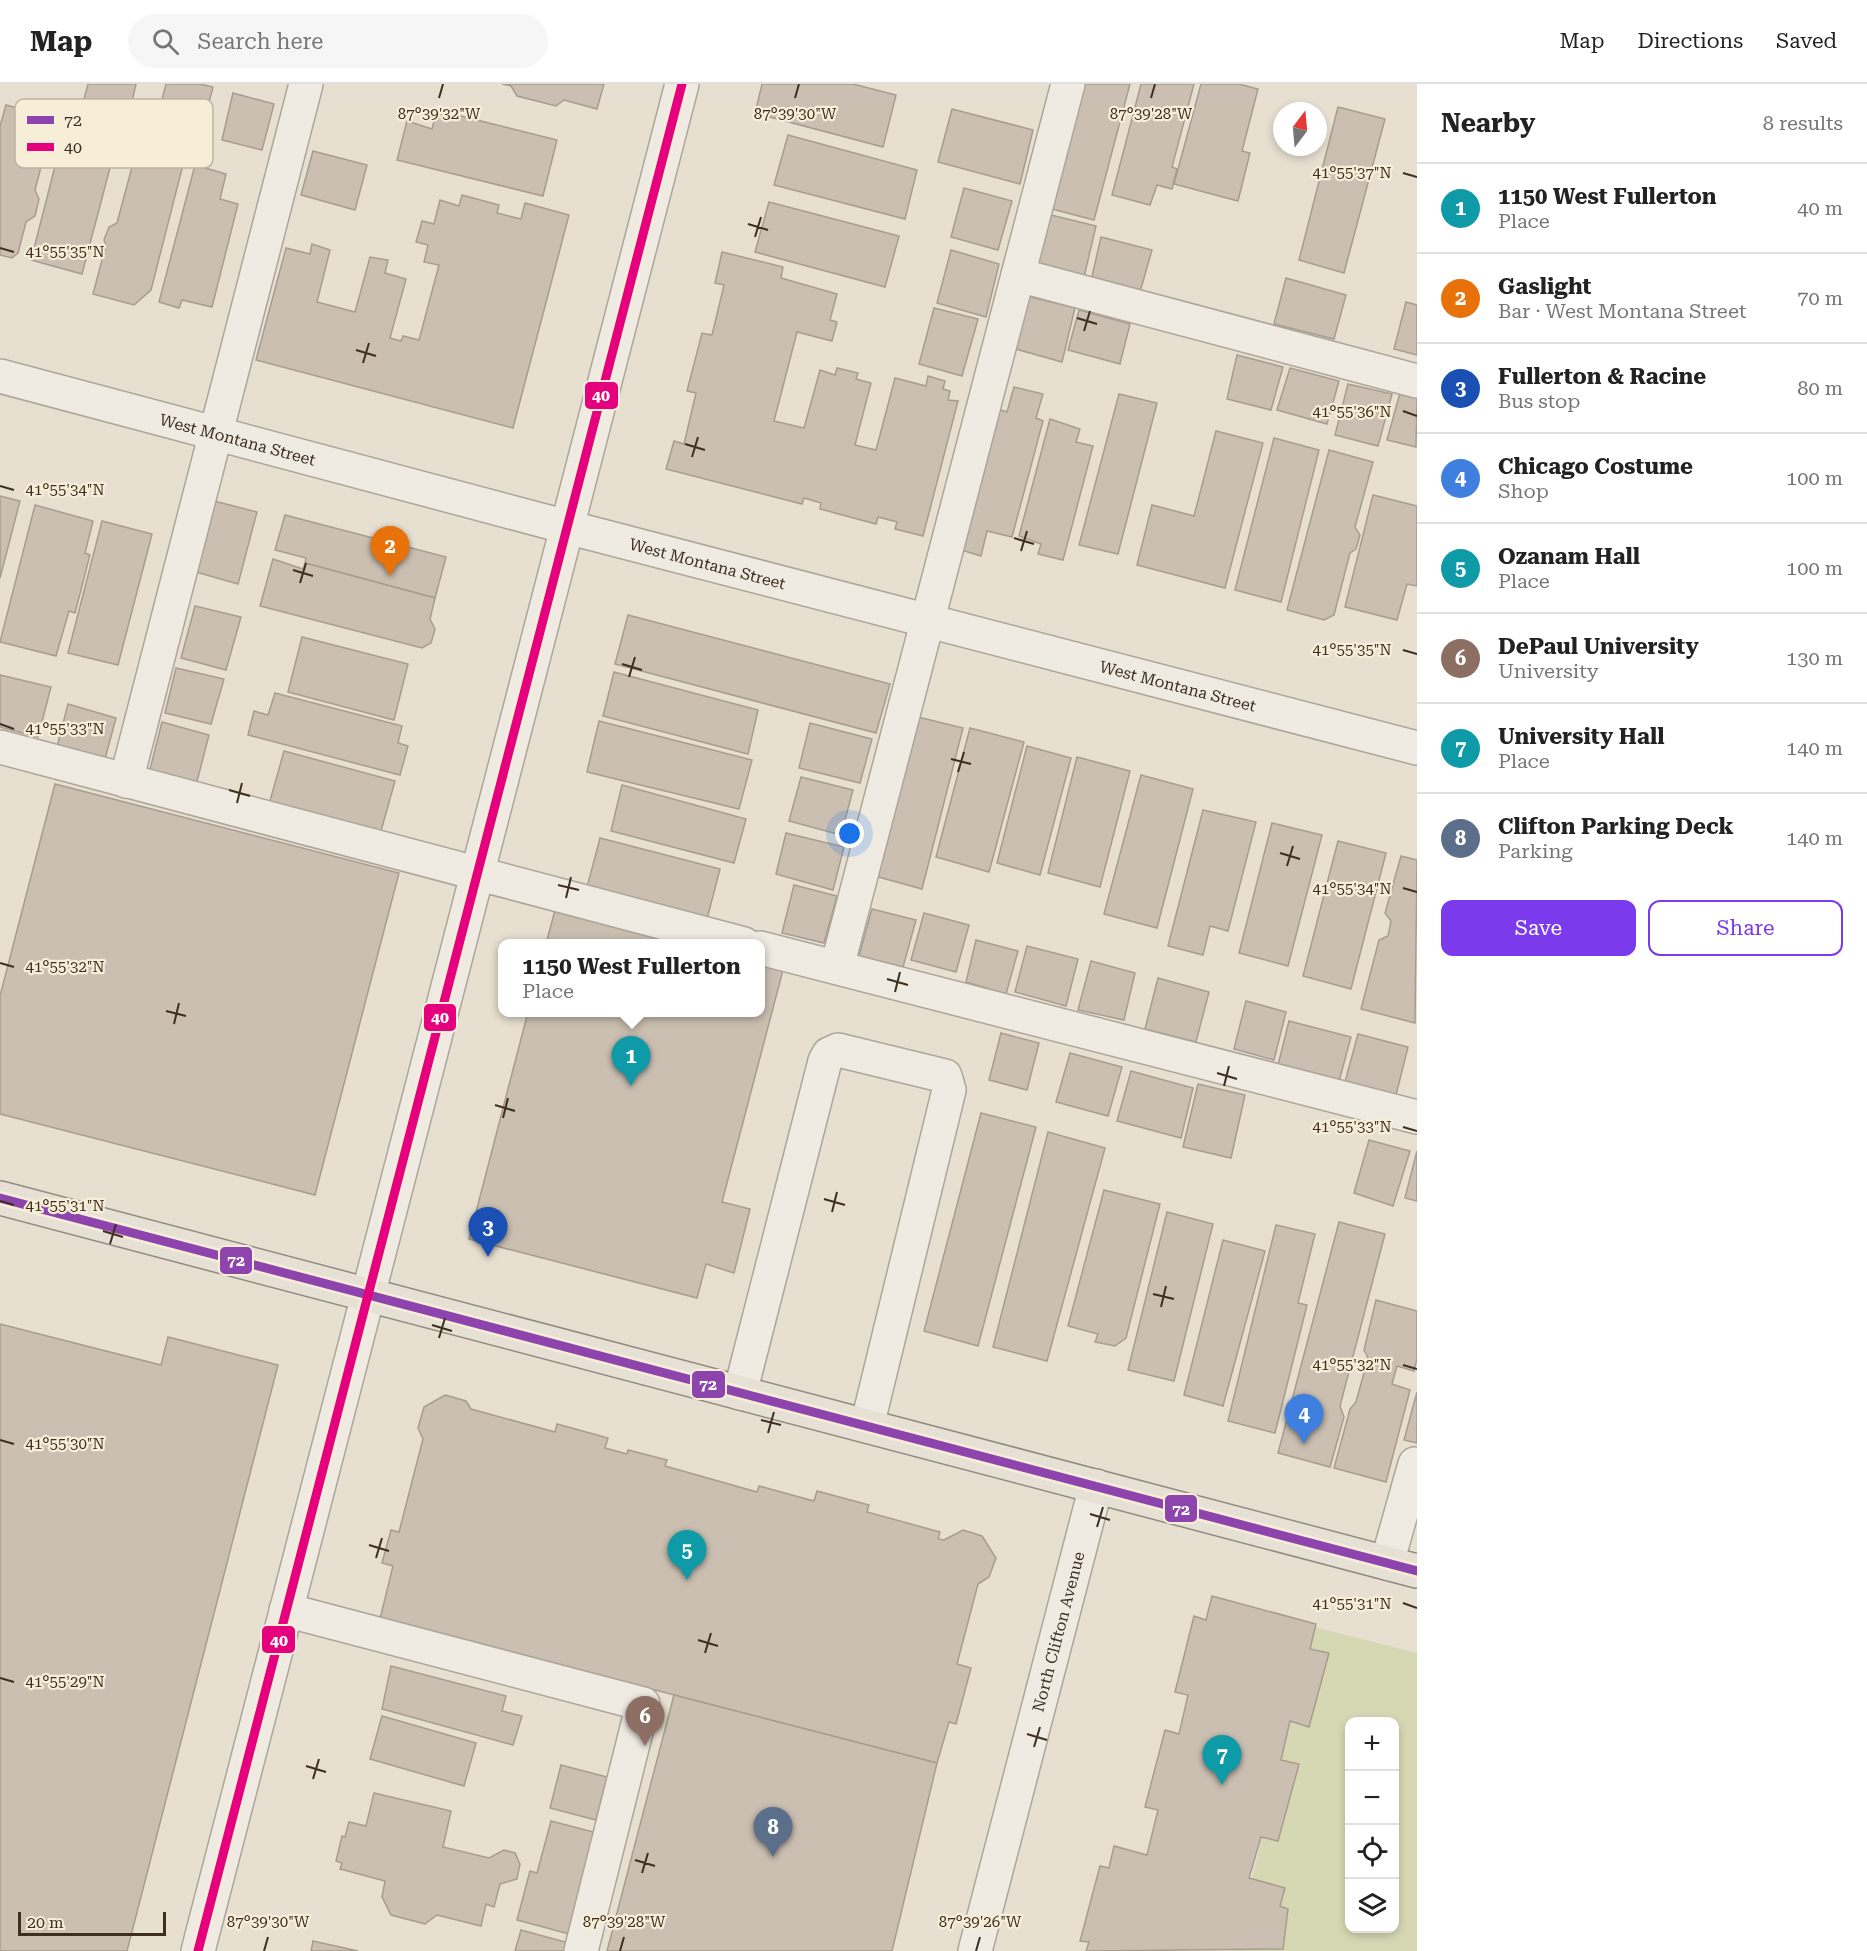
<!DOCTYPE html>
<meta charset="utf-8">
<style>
:root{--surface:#fff;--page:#f6f6f6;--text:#222;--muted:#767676;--line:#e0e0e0;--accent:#7c3aed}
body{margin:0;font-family:"Roboto Serif",serif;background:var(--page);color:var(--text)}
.controls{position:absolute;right:18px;bottom:18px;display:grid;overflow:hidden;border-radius:12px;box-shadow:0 3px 9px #0003}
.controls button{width:54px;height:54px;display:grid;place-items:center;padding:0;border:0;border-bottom:2px solid var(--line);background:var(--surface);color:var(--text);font:30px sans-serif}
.compass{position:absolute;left:1273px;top:18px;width:54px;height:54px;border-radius:50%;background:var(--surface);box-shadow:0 3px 9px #0003;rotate:16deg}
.scale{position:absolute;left:18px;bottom:15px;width:148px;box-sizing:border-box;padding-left:6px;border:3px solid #3d2e20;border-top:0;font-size:16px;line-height:21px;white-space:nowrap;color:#3d2e20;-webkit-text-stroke:4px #f7eed8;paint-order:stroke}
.you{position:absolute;left:850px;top:750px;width:21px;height:21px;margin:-15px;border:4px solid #fff;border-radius:50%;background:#1a73e8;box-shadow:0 0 0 9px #1a73e833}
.badge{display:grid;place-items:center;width:39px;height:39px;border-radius:50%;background:var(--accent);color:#fff;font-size:20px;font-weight:700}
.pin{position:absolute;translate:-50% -50px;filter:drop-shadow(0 2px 3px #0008)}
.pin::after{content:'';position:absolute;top:32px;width:21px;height:18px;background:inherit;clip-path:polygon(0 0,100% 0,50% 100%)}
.popup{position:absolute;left:498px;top:855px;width:267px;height:78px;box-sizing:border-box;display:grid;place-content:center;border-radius:12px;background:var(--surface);filter:drop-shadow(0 2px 4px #0005);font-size:20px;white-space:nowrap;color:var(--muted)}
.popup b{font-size:22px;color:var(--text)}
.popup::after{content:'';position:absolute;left:50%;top:100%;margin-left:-12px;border:12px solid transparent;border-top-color:var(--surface)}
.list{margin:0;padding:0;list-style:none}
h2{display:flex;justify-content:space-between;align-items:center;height:78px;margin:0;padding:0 24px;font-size:26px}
h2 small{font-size:20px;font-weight:400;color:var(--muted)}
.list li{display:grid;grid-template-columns:39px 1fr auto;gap:18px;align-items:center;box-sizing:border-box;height:90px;padding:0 24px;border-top:2px solid var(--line)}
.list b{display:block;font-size:22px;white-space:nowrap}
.list p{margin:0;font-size:20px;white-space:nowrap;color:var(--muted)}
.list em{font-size:20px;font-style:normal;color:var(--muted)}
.actions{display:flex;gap:12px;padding:18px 24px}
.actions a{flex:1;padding:14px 0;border:2px solid var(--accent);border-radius:12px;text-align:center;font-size:21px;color:var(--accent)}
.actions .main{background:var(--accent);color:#fff}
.icon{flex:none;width:33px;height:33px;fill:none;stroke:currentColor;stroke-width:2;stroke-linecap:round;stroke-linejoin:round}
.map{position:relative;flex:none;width:1417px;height:1867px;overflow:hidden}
header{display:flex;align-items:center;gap:36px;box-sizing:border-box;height:84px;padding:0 30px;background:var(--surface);border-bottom:2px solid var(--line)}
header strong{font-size:28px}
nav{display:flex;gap:33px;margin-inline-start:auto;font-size:21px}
.search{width:420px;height:54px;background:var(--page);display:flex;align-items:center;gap:15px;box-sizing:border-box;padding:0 21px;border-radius:33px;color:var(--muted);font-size:22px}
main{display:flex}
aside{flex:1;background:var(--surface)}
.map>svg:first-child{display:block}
.green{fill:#d6d7b3;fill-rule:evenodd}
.building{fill:#cbbfb2;stroke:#a89c90;stroke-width:1.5}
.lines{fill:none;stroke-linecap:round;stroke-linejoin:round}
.minor-casing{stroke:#ada599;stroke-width:36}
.major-casing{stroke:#928b80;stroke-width:36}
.minor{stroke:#efebe3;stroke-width:33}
.major{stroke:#e6e1d4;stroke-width:33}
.bus-1-casing{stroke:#f7eed8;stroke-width:14}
.bus-2-casing{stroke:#f7eed8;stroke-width:14}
.bus-1{stroke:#8e44ad;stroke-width:9}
.bus-2{stroke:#e5007d;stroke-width:9}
.ticks{fill:none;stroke:#3d2e20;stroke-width:2}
.labels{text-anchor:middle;stroke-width:4.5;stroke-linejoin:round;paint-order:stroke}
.street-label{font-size:16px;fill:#3d2e20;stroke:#f7eed8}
.key{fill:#f7eed8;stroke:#bfb4a1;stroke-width:1.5}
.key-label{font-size:16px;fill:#3d2e20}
.ticks-label{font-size:15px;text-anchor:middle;fill:#3d2e20;stroke:#f7eed8;stroke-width:4.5;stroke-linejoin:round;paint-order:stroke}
.line-badge{stroke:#f7eed8;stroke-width:2}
.badge-label{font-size:16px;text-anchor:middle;font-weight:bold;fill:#fff}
</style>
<header>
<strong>Map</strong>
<div class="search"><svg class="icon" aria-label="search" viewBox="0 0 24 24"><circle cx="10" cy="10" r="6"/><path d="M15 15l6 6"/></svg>Search here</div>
<nav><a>Map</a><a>Directions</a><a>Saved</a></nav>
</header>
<main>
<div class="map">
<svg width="1417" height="1867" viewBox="0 0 1417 1867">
<rect width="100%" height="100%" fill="#e7e0d1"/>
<path class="green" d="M1314,1543L1417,1569V1867H1234ZM1350,1638H1394V1844H1350Z"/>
<g class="building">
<path d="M88,0H136L128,35L82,23Z"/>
<path d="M166,0H200L213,3L201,48L156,38Z"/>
<path d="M502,0H604L597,25L564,16L556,22L517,12L511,2Z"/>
<path d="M762,0H853L896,11L883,63L755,29Z"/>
<path d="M1080,0H1130L1094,136L1048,124Z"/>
<path d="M1141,0H1194L1172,83L1177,85L1172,105L1157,101L1150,121L1112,111Z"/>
<path d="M1201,0H1239L1258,5L1242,67L1250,69L1238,117L1174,100Z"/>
<path d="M233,9L274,20L262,66L222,56Z"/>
<path d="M6,21L54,34L35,106L39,115L35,132L26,138L18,169L12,174L0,171V42Z"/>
<path d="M1338,23L1385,35L1344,189L1299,176Z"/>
<path d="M952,25L1033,46L1020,100L938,78Z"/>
<path d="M437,26L557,56L543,112L397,76L407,37L432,45Z"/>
<path d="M788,51L917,86L905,135L774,101Z"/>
<path d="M62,55L75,58L72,69L111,80L82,190L31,176Z"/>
<path d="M139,57L186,69L151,206L134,221L93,210L106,161L104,156L109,143L117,139Z"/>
<path d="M313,67L367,81L355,126L301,111Z"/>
<path d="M195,81L226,90L220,115L238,120L212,223L182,216L179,224L159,218Z"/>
<path d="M964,104L1012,117L998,166L951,153Z"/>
<path d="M462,111L499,121L497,129L521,135L525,119L569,131L513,344L256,276L286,164L310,170L312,160L330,166L317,218L355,228L370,173L388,176L385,189L406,195L390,254L401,257L403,252L419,256L439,181L424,178L428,161L416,158L422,137L434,140L440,116L459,122Z"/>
<path d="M769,118L899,152L885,203L755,168Z"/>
<path d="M1051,131L1096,142L1084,193L1037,182Z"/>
<path d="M1101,153L1152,166L1140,208L1091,197Z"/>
<path d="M951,166L999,180L986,233L937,219Z"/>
<path d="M722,168L783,183L781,194L837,210L830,236L837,238L832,257L797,248L774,337L804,344L820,286L835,291L837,284L858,289L856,295L871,299L855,361L876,366L895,294L926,302L928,292L945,297L943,305L950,307L948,316L958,317L923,452L895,445L897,438L878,433L876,440L820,425L821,419L804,414L802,420L666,385L674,357L684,360L696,309L687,307L702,249L712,251L724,201L715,199Z"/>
<path d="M1286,194L1346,211L1334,255L1274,240Z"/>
<path d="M1027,212L1075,224L1062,278L1012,264Z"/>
<path d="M1406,218L1417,221V271L1394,265Z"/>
<path d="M934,224L978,235L962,292L919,280Z"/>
<path d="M1079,226L1130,240L1120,280L1068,266Z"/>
<path d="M1237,271L1283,283L1271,326L1227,315Z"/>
<path d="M1290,284L1339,297L1327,340L1277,326Z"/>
<path d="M1348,300L1392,310L1378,362L1335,351Z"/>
<path d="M1014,303L1043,310L1036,334L1043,337L1012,453L987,447L981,472L958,465L995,324L1007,328Z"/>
<path d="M1400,309L1417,314L1416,363L1387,356Z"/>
<path d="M1119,310L1157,319L1118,470L1079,461Z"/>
<path d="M1050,335L1080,345L1076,358L1093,362L1063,476L1038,470L1041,460L1019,452Z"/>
<path d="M1216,347L1263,359L1225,504L1137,481L1152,421L1194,432Z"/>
<path d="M1274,354L1319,366L1281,518L1235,506Z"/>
<path d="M1329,366L1373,378L1355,443L1360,451L1356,465L1350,469L1334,531L1324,536L1287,526Z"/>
<path d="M1373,411L1417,422V502L1407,500L1397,536L1345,523Z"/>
<path d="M0,412L20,417L0,494Z"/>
<path d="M214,417L257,428L238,500L196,488Z"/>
<path d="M35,421L93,437L85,469L90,471L75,529L69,527L56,572L0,558Z"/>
<path d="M285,431L446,473L435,514L305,479L306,474L275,466Z"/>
<path d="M102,437L152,450L118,581L68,569Z"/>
<path d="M273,475L303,485L305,479L435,514L430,535L435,545L431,559L422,564L260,522Z"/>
<path d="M195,522L241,533L226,586L181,574Z"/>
<path d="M628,531L890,600L876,649L615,580Z"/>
<path d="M302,553L408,580L394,636L288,608Z"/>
<path d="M176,584L224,595L211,640L165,629Z"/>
<path d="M614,588L758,626L748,670L603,632Z"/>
<path d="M0,591L51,603L38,653L0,643Z"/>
<path d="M275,609L402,642L398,659L408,662L400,691L248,651L254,627L268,631Z"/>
<path d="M68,620L116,634L105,675L57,663Z"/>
<path d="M914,632L963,644L922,805L871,791Z"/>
<path d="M599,637L752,676L739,725L587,688Z"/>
<path d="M162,638L209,651L195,705L148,693Z"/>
<path d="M810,639L872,655L860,699L799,684Z"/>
<path d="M970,644L1024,658L989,788L936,773Z"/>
<path d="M1027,662L1071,674L1040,791L997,779Z"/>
<path d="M284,667L395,697L379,754L268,724Z"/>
<path d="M1077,673L1130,687L1100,803L1048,789Z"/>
<path d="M1141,691L1193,705L1157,844L1104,830Z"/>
<path d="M801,693L853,706L841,751L789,737Z"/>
<path d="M55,700L399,789L315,1111L0,1030V912Z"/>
<path d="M622,701L746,735L734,779L611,747Z"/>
<path d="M1203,726L1256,738L1228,847L1210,842L1203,871L1168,862Z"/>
<path d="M1272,739L1322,751L1288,882L1239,869Z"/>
<path d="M786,749L844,763L833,806L776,790Z"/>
<path d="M600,754L720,785L706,839L586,807Z"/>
<path d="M1338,757L1386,769L1351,905L1303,892Z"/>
<path d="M1401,772L1417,776L1415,939L1361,925L1379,856L1388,852L1391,837L1385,829Z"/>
<path d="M794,801L837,812L824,859L782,849Z"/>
<path d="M872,825L916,836L903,883L859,872Z"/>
<path d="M555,826L683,860H546Z"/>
<path d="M924,829L969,841L956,888L911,876Z"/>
<path d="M976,856L1018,867L1006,910L966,898Z"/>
<path d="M1027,862L1078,875L1066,922L1015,908Z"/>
<path d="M1091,877L1135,889L1124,936L1078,926Z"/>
<path d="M760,880L783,886L722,1118L750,1125L734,1189L706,1180L697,1214L469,1155L528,928H760Z"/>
<path d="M1158,894L1209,908L1196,958L1145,945Z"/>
<path d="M1246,917L1286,928L1274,976L1234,965Z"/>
<path d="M1289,937L1351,953L1338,1001L1277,985Z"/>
<path d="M1001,949L1039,959L1027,1006L989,996Z"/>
<path d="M1358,950L1408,963L1396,1011L1345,998Z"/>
<path d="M1070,969L1122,983L1108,1032L1056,1018Z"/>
<path d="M1131,987L1193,1004L1181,1054L1117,1037Z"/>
<path d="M1198,1000L1245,1011L1231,1074L1183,1063Z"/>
<path d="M981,1029L1036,1043L978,1262L924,1247Z"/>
<path d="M1048,1048L1105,1064L1047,1277L993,1263Z"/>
<path d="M1369,1056L1410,1067L1393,1122L1354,1109Z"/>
<path d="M1417,1067V1117L1405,1114Z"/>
<path d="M1104,1106L1160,1120L1126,1254L1115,1262L1095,1258L1098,1250L1068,1242Z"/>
<path d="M1167,1128L1213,1140L1174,1297L1128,1286Z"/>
<path d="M1339,1138L1385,1150L1340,1322L1344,1333L1330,1383L1278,1369Z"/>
<path d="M1276,1141L1315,1150L1298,1219L1307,1221L1275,1349L1228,1337Z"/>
<path d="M1223,1156L1265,1167L1223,1322L1184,1311Z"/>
<path d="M1376,1216L1417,1227V1275L1414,1287L1397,1282L1392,1300L1410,1306L1386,1398L1334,1384L1350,1325L1356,1318L1368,1274L1364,1266Z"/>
<path d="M0,1240L161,1281L168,1253L278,1281L127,1867H0Z"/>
<path d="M1417,1308V1359L1404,1356Z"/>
<path d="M445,1311L466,1317L471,1325L555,1348L557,1340L608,1354L605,1364L627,1370L628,1366L667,1376L665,1382L757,1408L759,1402L814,1417L817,1407L869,1421L867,1428L940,1448L938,1455L944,1456L963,1446L982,1452L996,1474L989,1493L978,1500L957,1580L971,1584L956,1640L949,1638L937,1679L380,1535L393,1482L382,1479L391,1446L399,1448L423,1355L418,1344L424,1323Z"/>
<path d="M1212,1512L1316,1540L1310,1565L1329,1569L1309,1643L1290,1637L1281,1676L1299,1680L1278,1757L1261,1753L1249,1794L1285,1804L1280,1822L1288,1825L1283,1865L1086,1867L1089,1858L1080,1857L1100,1782L1109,1784L1114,1762L1147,1771L1158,1726L1145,1723L1165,1646L1179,1650L1188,1611L1175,1608L1194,1532L1206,1536Z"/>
<path d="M391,1582L506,1612L502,1627L522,1632L513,1661L382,1625Z"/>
<path d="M674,1611L937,1679L892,1867H607Z"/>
<path d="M382,1632L476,1659L464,1702L370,1675Z"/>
<path d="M561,1681L607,1693L596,1736L550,1724Z"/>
<path d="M374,1709L451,1727L443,1763L489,1774L504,1766L515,1769L520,1780L517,1795L500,1800L494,1823L486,1820L481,1842L437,1831L425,1840L391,1831L382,1813L385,1797L340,1785L342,1779L336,1777L342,1752L345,1753L349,1738L366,1742Z"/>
<path d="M551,1737L601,1750L573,1851L517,1836L530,1787L537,1789Z"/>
<path d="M521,1846L569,1859L567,1867H515Z"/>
<path d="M313,1857L358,1867H311Z"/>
</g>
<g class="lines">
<g class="minor-casing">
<g id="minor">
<path d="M1018,191L1417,297"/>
<path id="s1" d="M0,292L567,443L1417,664"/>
<path d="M0,663L744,860"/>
<path d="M126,697L306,0"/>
<path d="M760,864L1417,1033"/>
<path d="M837,883L1068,0"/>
<path d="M740,1309L825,977L829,970L838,966L945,992L949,1006L867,1342"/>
<path d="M1387,1479L1415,1380L1417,1381"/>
<path d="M286,1526L643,1620L581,1867"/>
<path d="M198,1867L682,0"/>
<path id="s2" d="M975,1867L1096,1402"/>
</g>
</g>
<g class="major-casing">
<path id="major" d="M0,1114L1417,1487"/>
</g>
<use href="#minor" class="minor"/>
<use href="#major" class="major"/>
<g class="bus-1-casing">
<path id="bus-1" d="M0,1114L1417,1487"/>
</g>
<g class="bus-2-casing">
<path id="bus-2" d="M198,1867L682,0"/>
</g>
<use href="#bus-1" class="bus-1"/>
<use href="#bus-2" class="bus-2"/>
</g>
<path class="ticks" d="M439,14L443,0M795,14L799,0M1151,14L1155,0M1403,89L1417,93M748,140L768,146M755,153L761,133M0,164L14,168M1077,234L1097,240M1084,247L1090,227M356,266L376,272M363,279L369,259M1403,327L1417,332M685,360L705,366M692,373L698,353M0,402L14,406M1014,454L1034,460M1021,467L1027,447M293,486L313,492M300,499L306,479M1403,566L1417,570M622,580L642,586M629,593L635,573M0,640L14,645M951,675L971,680M958,688L964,668M229,706L250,712M237,719L242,699M1280,769L1300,775M1287,782L1293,762M558,801L579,806M1403,804L1417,808M566,814L571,793M0,879L14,883M887,895L908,901M895,908L900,888M166,927L186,932M174,940L179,919M1217,989L1237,995M1224,1002L1229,982M495,1021L515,1027M503,1034L508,1014M1403,1043L1417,1047M824,1115L845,1121M0,1117L14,1121M832,1128L837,1108M103,1147L123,1153M110,1160L116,1140M1153,1210L1174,1215M1161,1223L1166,1202M432,1241L452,1247M439,1254L445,1234M1403,1281L1417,1285M761,1336L781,1341M768,1349L774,1328M0,1356L14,1360M1090,1430L1110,1436M1097,1443L1103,1423M369,1461L389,1467M376,1474L382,1454M1403,1519L1417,1524M698,1556L718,1562M705,1569L711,1549M0,1594L14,1598M1027,1650L1047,1656M1034,1663L1040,1643M306,1682L326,1688M313,1695L319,1675M635,1776L655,1782M642,1789L648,1769M264,1867L268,1853M620,1867L624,1853M976,1867L980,1853"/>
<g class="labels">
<g class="street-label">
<text dy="6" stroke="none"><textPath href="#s1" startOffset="246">West Montana Street</textPath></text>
<text dy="6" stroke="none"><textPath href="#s1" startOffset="732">West Montana Street</textPath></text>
<text dy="6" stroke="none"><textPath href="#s1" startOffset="1218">West Montana Street</textPath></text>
<text dy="6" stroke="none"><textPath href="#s2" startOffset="330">North Clifton Avenue</textPath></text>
</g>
</g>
<rect x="15" y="15" width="198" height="69" rx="9" class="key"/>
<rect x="27" y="32" width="27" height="8" fill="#8e44ad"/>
<rect x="27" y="59" width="27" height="8" fill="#e5007d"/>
<g class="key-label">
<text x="64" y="42">72</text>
<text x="64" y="69">40</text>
</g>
<g class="ticks-label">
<text x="439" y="35">87°39'32"W</text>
<text x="795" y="35">87°39'30"W</text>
<text x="1151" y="35">87°39'28"W</text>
<text x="1352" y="94">41°55'37"N</text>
<text x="65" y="173">41°55'35"N</text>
<text x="1352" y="333">41°55'36"N</text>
<text x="65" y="411">41°55'34"N</text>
<text x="1352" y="571">41°55'35"N</text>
<text x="65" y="650">41°55'33"N</text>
<text x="1352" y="810">41°55'34"N</text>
<text x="65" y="888">41°55'32"N</text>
<text x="1352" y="1048">41°55'33"N</text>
<text x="65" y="1127">41°55'31"N</text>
<text x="1352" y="1286">41°55'32"N</text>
<text x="65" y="1365">41°55'30"N</text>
<text x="1352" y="1525">41°55'31"N</text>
<text x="65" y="1603">41°55'29"N</text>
<text x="268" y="1843">87°39'30"W</text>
<text x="624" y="1843">87°39'28"W</text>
<text x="980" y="1843">87°39'26"W</text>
</g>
<g class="line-badge">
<rect x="584" y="297" width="35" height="29" rx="6" fill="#e5007d"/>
<rect x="423" y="919" width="34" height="29" rx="6" fill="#e5007d"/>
<rect x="219" y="1162" width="34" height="29" rx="6" fill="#8e44ad"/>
<rect x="691" y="1286" width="35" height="29" rx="6" fill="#8e44ad"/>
<rect x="1164" y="1410" width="34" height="29" rx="6" fill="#8e44ad"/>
<rect x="261" y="1541" width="35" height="29" rx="6" fill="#e5007d"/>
</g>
<g class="badge-label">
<text x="601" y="317">40</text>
<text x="440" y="939">40</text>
<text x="236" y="1182">72</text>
<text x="708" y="1306">72</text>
<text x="1181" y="1431">72</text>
<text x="279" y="1562">40</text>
</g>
</svg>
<div class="controls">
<button>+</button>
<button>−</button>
<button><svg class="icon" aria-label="locate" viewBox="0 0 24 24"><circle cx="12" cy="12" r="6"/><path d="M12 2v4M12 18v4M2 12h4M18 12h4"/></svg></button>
<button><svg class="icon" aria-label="layers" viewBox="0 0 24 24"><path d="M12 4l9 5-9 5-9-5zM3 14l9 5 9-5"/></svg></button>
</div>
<svg class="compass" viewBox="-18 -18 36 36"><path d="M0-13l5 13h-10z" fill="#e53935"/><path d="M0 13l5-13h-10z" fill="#767676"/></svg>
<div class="scale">20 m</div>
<div class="you"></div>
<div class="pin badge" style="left:631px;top:1002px;background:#0f9aa8">1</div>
<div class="popup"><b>1150 West Fullerton</b>Place</div>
<div class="pin badge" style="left:390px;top:492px;background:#e8710a">2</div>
<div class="pin badge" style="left:488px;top:1173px;background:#1a4fb4">3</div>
<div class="pin badge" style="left:1304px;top:1360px;background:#3f7fe0">4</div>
<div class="pin badge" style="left:687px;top:1496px;background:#0f9aa8">5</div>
<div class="pin badge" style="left:645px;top:1662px;background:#8d6e63">6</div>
<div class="pin badge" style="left:1222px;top:1701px;background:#0f9aa8">7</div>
<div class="pin badge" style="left:773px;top:1773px;background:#5c6f8a">8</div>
</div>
<aside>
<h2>Nearby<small>8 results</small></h2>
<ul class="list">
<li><span class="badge" style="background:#0f9aa8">1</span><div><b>1150 West Fullerton</b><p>Place</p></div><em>40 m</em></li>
<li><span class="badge" style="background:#e8710a">2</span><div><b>Gaslight</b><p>Bar · West Montana Street</p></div><em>70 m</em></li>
<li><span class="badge" style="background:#1a4fb4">3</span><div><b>Fullerton &amp; Racine</b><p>Bus stop</p></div><em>80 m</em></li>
<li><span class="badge" style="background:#3f7fe0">4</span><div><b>Chicago Costume</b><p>Shop</p></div><em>100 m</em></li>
<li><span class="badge" style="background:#0f9aa8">5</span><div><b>Ozanam Hall</b><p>Place</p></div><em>100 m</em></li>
<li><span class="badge" style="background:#8d6e63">6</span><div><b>DePaul University</b><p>University</p></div><em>130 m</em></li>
<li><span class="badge" style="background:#0f9aa8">7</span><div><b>University Hall</b><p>Place</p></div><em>140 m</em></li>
<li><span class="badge" style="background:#5c6f8a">8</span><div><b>Clifton Parking Deck</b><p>Parking</p></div><em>140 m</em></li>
</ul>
<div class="actions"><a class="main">Save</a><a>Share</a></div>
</aside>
</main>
